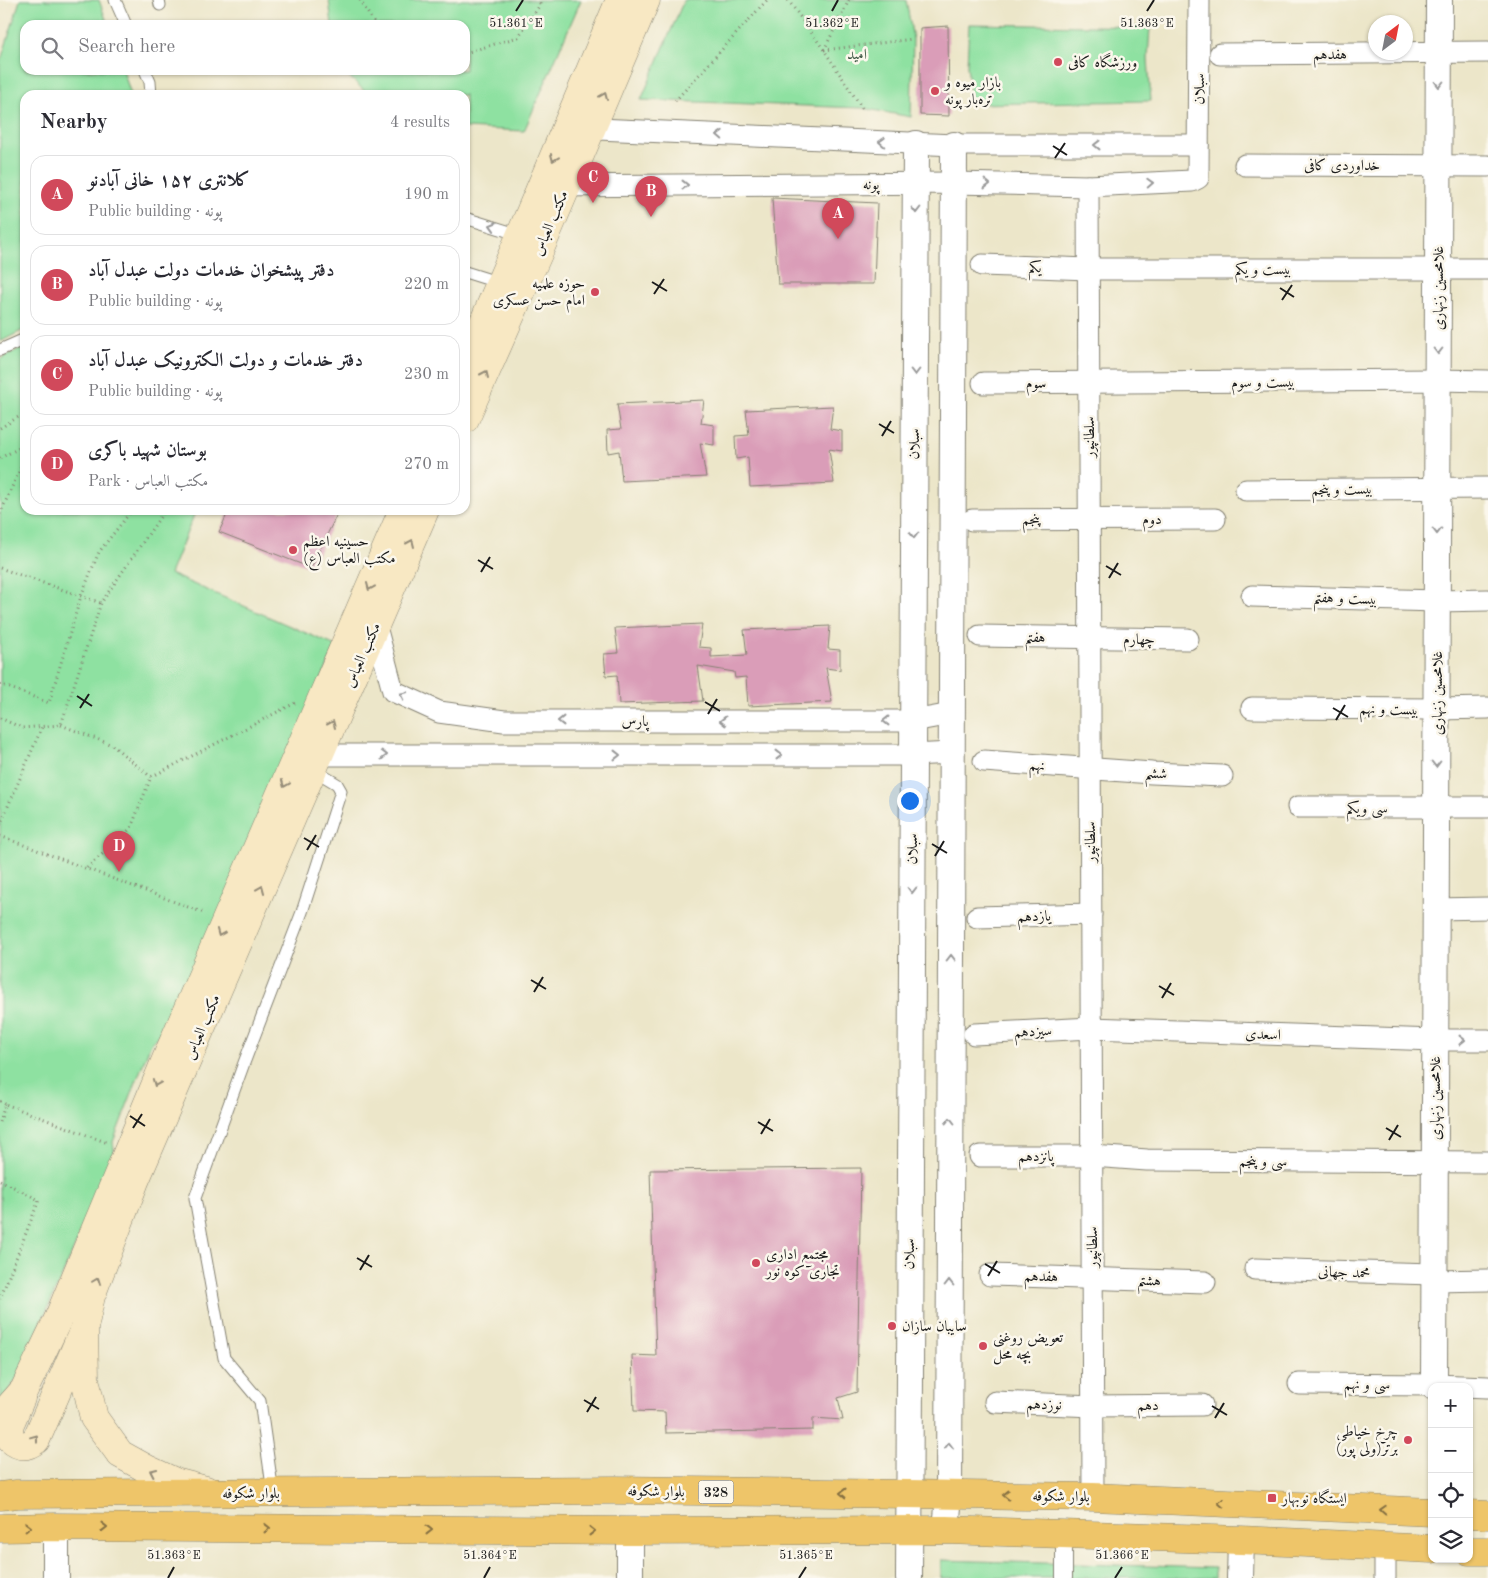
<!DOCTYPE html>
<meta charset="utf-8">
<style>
:root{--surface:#fff;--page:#f7f7f7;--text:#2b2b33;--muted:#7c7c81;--line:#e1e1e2;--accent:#d1495b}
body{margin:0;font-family:"Old Standard TT",Amiri,serif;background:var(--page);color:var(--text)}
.controls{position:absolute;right:15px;bottom:15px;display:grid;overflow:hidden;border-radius:10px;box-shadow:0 1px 4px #0004}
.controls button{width:45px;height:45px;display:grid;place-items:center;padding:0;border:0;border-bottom:1px solid var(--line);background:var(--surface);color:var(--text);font:25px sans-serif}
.compass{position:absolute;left:1368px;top:15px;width:45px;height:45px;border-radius:50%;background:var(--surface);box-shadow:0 1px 4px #0004;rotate:32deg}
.you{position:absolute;left:909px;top:800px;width:18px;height:18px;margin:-12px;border:4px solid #fff;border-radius:50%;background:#1a73e8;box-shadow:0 0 0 8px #1a73e833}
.badge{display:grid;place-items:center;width:32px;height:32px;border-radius:50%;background:var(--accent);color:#fff;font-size:16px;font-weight:700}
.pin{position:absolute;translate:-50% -41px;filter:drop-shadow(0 1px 2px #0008)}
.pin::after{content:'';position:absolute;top:26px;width:18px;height:15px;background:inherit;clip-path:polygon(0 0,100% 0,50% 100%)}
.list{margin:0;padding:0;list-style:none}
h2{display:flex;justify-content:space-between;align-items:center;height:65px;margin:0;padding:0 20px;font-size:21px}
h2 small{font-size:16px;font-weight:400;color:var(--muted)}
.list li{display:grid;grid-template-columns:32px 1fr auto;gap:15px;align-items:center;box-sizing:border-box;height:80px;margin:0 10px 10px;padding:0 10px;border:1px solid var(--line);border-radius:15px}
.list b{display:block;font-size:19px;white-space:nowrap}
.list p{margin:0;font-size:16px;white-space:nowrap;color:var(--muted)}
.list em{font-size:16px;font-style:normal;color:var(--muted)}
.icon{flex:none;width:28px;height:28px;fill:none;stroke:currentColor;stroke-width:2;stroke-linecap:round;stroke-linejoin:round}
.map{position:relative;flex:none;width:1488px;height:1578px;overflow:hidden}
.search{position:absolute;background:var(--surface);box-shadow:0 1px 4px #0004;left:20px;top:20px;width:450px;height:55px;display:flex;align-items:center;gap:12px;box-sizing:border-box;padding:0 18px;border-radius:15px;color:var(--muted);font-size:19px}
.panel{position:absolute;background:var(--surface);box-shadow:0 1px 4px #0004;left:20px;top:90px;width:450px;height:425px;border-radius:15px}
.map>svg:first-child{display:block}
.green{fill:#8ee1a1;stroke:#557e5e}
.building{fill:#da9db8}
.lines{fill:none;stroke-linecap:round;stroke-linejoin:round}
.service-casing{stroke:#848172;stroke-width:13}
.pedestrian-casing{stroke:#848172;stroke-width:18}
.minor-casing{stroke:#848172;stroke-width:23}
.tertiary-casing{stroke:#848172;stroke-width:28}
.secondary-casing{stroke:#848172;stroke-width:29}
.primary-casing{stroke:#848172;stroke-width:29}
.path{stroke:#848172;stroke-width:3;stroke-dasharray:1 4;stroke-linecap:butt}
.service{stroke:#fff;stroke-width:11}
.pedestrian{stroke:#fff;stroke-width:16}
.minor{stroke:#fff;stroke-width:21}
.tertiary{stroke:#fff;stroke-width:26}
.secondary{stroke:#f8e8c3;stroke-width:28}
.primary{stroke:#eec569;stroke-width:28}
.oneway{stroke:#999}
.oneway2{stroke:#958c78}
.oneway3{stroke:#857042}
.ticks{fill:none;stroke:#1c1c1c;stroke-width:2}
.poi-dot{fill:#d1495b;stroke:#fbf7ec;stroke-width:2}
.labels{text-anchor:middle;stroke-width:5;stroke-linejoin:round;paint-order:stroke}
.shield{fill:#fbf7ec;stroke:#5f5e5a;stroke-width:1}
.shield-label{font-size:14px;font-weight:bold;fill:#1c1c1c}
.park-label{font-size:15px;fill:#3e5744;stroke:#fbf7ec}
.street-label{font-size:15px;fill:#1c1c1c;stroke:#fbf7ec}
.poi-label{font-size:15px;fill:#1c1c1c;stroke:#fbf7ec;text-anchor:start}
.ticks-label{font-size:12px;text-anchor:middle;fill:#1c1c1c;stroke:#fbf7ec;stroke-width:5;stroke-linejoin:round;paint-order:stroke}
</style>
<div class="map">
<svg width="1488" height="1578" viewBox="0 0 1488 1578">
<rect width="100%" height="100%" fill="#fbf7ec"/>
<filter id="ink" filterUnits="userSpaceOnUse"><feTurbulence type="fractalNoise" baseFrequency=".02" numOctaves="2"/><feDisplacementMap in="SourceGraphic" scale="10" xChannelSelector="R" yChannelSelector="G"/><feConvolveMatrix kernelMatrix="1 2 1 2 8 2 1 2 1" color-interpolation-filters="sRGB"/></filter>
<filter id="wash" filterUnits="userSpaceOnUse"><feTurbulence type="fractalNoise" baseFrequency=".0096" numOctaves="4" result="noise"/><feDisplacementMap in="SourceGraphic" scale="20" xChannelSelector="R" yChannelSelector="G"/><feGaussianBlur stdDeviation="1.12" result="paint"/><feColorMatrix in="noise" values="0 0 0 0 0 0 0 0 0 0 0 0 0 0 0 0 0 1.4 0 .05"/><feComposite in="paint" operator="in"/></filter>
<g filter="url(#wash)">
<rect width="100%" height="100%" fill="#ece6c9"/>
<g class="green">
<path d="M20,0H99L108,25H25V70H123L131,95H25V329L0,342V63Z"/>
<path d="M329,0H581L524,131L465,128V95H369L342,70H465V25H332Z"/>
<path d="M684,0H906L913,39L911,117L862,108L641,100Z"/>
<path d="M969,24L1150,27L1148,59L1151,101L971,104L967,65Z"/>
<path d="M25,346V510H196L170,574L336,646L176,1017L151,1043L113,1142L115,1156L15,1382L0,1403V359Z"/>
<path d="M941,1560L1215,1568V1578H941Z"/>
</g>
<g id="blocks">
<g class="building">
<path d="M948,26L949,116L920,115V28Z"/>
<path d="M772,198L877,203L874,284H778Z"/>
<path d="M704,400L701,423L714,425V445L700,443L706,477L622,481L619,451L608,453L607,430L621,429L617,404Z"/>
<path d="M833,406L830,429L842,431V451L829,449L834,483L750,487L748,457L736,459L735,436L749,435L746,410Z"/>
<path d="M229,510H339L311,568L219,532Z"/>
<path d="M702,624L699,647L711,648V657L747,655L744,630L830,626L828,649L840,650V670L826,668L832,702L748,706L746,677L735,678L734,672L698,666L703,701L619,704L617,675L606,676L604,654L618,653L615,628Z"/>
<path d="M861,1168L857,1392L838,1398L843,1420L813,1418V1430L666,1433L665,1412L634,1411L632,1355L656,1356L650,1170Z"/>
</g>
</g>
</g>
<g filter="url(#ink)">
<use href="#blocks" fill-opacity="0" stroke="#848172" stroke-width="1"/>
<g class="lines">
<g class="service-casing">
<g id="service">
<path d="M115,0L126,25"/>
<path d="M159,0L160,5"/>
<path d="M145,70L150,82L151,95"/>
<path d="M465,218L520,235"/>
<path d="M465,272L500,283"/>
<path d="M0,350L25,339"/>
<path d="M273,1493L260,1401L224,1358L195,1198L244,1063L302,912L341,791L337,784L312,769"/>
</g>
</g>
<g class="pedestrian-casing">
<path id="pedestrian" d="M1064,1578V1534"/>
</g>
<g class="minor-casing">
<g id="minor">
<path d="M1220,54L1488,52"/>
<path d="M576,128L954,145H1198"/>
<path d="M1245,165L1488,166"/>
<path d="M552,186L954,183L1088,186L1192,181L1198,178L1199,0"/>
<path d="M1088,186L1093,1497"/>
<path d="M982,265L1088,269H1488"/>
<path d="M983,383L1438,380L1488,381"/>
<path d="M1246,490L1488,488"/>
<path d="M972,520L1215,519"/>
<path d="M1252,596L1437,601L1488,600"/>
<path d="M375,623L393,691L439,712L504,721H913L951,714"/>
<path d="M980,636L1188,639"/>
<path d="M1252,708L1437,709L1488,708"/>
<path d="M305,751L318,755H912L952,753"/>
<path d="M984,761L1152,773L1222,776"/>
<path d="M1298,807H1488"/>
<path d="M1436,909L1488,908"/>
<path d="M977,917L1091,914"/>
<path d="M974,1034L1091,1028L1435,1040H1488"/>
<path d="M980,1156H1092L1147,1160L1488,1162"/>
<path d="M1255,1269L1434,1274"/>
<path d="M990,1275L1205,1282"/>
<path d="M1434,1281L1488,1280"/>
<path d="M1299,1384L1434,1385L1488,1387"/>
<path d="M995,1402L1093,1406L1202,1405"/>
<path d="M1385,1578V1547"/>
</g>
</g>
<g class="tertiary-casing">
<g id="tertiary">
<path d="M1434,1387L1439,0"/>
<path d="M56,1527V1578"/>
<path d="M946,1530L949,1495L954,145"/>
<path d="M630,1531V1578"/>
<path d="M909,1578L916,144"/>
<path d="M1240,1578L1241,1540"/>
</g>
</g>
<g class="secondary-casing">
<g id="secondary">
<path d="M465,366L620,0"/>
<path d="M465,419L538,254L646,0"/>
<path d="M21,1398L9,1426L10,1439C19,1447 26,1448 36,1440L81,1336"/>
<path d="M0,1417L24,1390L58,1319L169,1052L403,510"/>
<path d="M206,1490L175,1482L147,1469L120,1454L94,1418L85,1379L84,1328L91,1296L135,1181L425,510"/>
</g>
</g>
<g class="primary-casing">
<g id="primary">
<path d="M0,1496L17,1494L615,1490L908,1494L1093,1497L1432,1512"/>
<path d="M1469,1514L1488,1515"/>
<path d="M0,1528L56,1527L630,1531L946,1530L1241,1540L1432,1549"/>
<path d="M1469,1551H1488"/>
</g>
</g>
<g class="path">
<path d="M360,0L375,25"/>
<path d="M788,0L824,50L862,108"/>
<path d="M824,50L913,39"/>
<path d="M824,50L849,0"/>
<path d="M465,53L518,37L540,5V0"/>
<path d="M675,101L767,0"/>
<path d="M0,428L25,413"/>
<path d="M0,458L25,445"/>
<path d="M0,514L25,458"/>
<path d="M0,568L101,603"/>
<path d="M0,684L49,703L81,596L99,552L132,510"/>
<path d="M0,718L22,728L61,725L101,603L165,510"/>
<path d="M61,725L112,745L151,777"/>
<path d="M0,825L42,727"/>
<path d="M0,836L204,913"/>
<path d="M87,868L131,828L151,777L295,703"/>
<path d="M0,1101L5,1104"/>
<path d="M0,1122L5,1104L108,1143"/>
<path d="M0,1180L39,1200L0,1299"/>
</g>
<use href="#service" class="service"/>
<use href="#pedestrian" class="pedestrian"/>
<use href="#minor" class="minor"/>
<use href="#tertiary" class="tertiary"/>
<use href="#secondary" class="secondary"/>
<use href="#primary" class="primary"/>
</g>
<defs><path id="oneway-chevron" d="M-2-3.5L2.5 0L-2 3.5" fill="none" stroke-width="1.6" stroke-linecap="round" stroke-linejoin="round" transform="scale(1.25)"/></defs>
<g class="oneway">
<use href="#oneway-chevron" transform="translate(1439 84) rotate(90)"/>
<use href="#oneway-chevron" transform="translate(720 135) rotate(-177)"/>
<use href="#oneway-chevron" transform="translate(882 142) rotate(-177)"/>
<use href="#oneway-chevron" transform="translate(1097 145) rotate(-180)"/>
<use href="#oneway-chevron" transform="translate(1150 183) rotate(-3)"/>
<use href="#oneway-chevron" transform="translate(987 184) rotate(1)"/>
<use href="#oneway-chevron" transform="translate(685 185)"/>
<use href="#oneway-chevron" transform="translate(916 210) rotate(90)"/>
<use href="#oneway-chevron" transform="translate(493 226) rotate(-163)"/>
<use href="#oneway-chevron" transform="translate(1438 351) rotate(90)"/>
<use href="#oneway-chevron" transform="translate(915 372) rotate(90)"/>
<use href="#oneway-chevron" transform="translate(1437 531) rotate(90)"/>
<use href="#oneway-chevron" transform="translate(914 535) rotate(90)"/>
<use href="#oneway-chevron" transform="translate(403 695) rotate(-154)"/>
<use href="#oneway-chevron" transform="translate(561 721) rotate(180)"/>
<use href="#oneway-chevron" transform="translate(723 721) rotate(180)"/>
<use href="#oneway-chevron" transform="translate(886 721) rotate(180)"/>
<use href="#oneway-chevron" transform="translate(384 755)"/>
<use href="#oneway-chevron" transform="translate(617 755)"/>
<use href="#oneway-chevron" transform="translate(779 755)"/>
<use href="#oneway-chevron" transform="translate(1436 764) rotate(90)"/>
<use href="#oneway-chevron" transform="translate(912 890) rotate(90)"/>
<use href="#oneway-chevron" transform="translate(951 958) rotate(-90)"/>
<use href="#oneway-chevron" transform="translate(1462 1040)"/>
<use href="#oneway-chevron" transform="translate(950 1121) rotate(-90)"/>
<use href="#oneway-chevron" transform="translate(949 1283) rotate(-90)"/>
<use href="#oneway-chevron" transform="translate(949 1446) rotate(-90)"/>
</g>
<g class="oneway2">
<use href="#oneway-chevron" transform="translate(604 96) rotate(-67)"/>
<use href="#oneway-chevron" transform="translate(554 158) rotate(113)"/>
<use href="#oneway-chevron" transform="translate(485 374) rotate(-66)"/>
<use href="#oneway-chevron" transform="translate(411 543) rotate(-66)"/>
<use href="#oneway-chevron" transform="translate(370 587) rotate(113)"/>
<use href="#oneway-chevron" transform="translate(332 724) rotate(-66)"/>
<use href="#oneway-chevron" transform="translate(285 784) rotate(113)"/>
<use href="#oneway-chevron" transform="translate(261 889) rotate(-67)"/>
<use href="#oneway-chevron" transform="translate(220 933) rotate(113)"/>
<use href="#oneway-chevron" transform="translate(156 1083) rotate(112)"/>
<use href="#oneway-chevron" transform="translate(97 1281) rotate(-69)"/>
<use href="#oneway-chevron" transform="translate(35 1438) rotate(-53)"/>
<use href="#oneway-chevron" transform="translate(153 1472) rotate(-155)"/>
</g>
<g class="oneway3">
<use href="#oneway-chevron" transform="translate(843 1493) rotate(-179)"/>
<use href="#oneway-chevron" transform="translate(1006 1495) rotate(-179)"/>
<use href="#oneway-chevron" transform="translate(1221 1503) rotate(-177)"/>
<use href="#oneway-chevron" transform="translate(1383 1510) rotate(-177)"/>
<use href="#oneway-chevron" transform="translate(28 1527) rotate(-1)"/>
<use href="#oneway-chevron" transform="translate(104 1527)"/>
<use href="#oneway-chevron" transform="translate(267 1528)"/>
<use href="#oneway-chevron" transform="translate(429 1530)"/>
<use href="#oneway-chevron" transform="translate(592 1531)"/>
</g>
</g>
<path class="ticks" d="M516,11L523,0M832,11L838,0M1147,11L1154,0M1053,146L1067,155M1055,158L1065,143M652,282L667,291M1280,288L1294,297M654,294L664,279M1282,300L1292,285M879,424L894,433M882,436L891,421M478,560L493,569M1106,566L1121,575M481,572L490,557M1109,578L1118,563M77,696L92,706M705,702L720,711M80,708L89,694M1333,708L1348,717M708,714L717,699M1336,720L1345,705M304,838L319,847M932,844L947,853M307,850L316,835M935,856L944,841M531,980L546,989M1159,986L1174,995M534,992L543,977M1162,998L1171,983M130,1116L145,1126M758,1122L773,1131M133,1128L142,1114M1386,1128L1401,1137M761,1134L770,1119M1389,1140L1398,1125M357,1258L372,1267M985,1264L1000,1273M360,1270L369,1255M988,1276L997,1261M584,1400L599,1409M1212,1406L1227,1415M587,1412L596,1397M1215,1418L1224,1403M168,1578L174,1567M484,1578L490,1567M799,1578L806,1567M1115,1578L1122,1567"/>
<g class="poi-dot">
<circle cx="1058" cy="62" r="5"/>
<circle cx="935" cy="91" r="5"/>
<circle cx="595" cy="292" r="5"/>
<circle cx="293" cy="550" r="5"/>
<circle cx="756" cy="1263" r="5"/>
<circle cx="892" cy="1326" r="5"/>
<circle cx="983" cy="1346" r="5"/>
<circle cx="1408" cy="1440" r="5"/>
<rect x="1267" y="1493" width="10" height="10" rx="2.5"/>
</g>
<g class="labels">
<rect class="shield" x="698.5" y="1480.5" width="35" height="23" rx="4"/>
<g class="shield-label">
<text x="716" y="1497">328</text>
</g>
<g class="park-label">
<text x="857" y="59">امید</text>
</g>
<g class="street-label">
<text x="1330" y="59">هفدهم</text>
<text transform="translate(1199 89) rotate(-89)" y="5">سبلان</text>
<text x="1342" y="170">خداوردی کافی</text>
<text x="871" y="189">پونه</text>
<text transform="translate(550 223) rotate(-67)" y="5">مکتب العباس</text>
<text transform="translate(1035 267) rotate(2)" y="5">یکم</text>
<text x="1263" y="274">بیست و یکم</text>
<text transform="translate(1438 288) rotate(-90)" y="5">غلامحسین زنهاری</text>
<text transform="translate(1263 382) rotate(-1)" y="5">بیست و سوم</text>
<text x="1036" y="388">سوم</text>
<text transform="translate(1089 437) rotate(-90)" y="5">سلطانپور</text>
<text transform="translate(914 444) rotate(-90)" y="5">سبلان</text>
<text transform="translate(1342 489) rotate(-1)" y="5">بیست و پنجم</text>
<text transform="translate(1031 519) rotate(-1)" y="5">پنجم</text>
<text x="1152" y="524">دوم</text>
<text transform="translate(1345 598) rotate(2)" y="5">بیست و هفتم</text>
<text transform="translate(1035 637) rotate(1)" y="5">هفتم</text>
<text transform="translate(1139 639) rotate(1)" y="5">چهارم</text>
<text transform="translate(362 655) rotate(-66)" y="5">مکتب العباس</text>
<text transform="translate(1437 693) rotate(-90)" y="5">غلامحسین زنهاری</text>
<text transform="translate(1389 709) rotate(1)" y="5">بیست و نهم</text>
<text x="635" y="726">پارس</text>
<text transform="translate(1037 765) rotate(5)" y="5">نهم</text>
<text transform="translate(1156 773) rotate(3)" y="5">ششم</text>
<text x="1367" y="813">سی ویکم</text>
<text transform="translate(1090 842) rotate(-90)" y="5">سلطانپور</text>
<text transform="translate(912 849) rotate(-90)" y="5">سبلان</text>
<text transform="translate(1034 916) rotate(-2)" y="5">یازدهم</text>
<text transform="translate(202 1027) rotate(-67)" y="5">مکتب العباس</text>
<text transform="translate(1033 1031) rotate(-3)" y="5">سیزدهم</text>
<text transform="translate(1263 1034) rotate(2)" y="5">اسعدی</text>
<text transform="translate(1435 1098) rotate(-90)" y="5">غلامحسین زنهاری</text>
<text x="1036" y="1161">پانزدهم</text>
<text x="1263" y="1166">سی و پنجم</text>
<text transform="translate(1092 1247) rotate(-90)" y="5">سلطانپور</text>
<text transform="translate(909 1254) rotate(-90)" y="5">سبلان</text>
<text transform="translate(1344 1272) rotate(2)" y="5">محمد جهانی</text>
<text transform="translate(1041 1276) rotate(1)" y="5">هفدهم</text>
<text transform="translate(1149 1280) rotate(2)" y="5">هشتم</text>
<text x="1367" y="1389">سی و نهم</text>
<text transform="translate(1044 1404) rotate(2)" y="5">نوزدهم</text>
<text x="1148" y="1410">دهم</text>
<text transform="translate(656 1491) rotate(1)" y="5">بلوار شکوفه</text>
<text x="251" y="1498">بلوار شکوفه</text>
<text transform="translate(1061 1496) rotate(1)" y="5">بلوار شکوفه</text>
</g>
<g class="poi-label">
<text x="1068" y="67">ورزشگاه کافی</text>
<text x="945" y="87">بازار میوه و<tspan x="945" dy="17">تره‌بار پونه</tspan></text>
<text x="585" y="288" text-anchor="end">حوزه علمیه<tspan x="585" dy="17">امام حسن عسکری</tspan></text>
<text x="303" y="546">حسینیه اعظم<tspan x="303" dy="17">مکتب العباس (ع)</tspan></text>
<text x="766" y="1259">مجتمع اداری<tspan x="766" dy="17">تجاری کوه نور</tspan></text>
<text x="902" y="1331">سایبان سازان</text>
<text x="993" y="1342">تعویض روغنی<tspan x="993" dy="17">بچه محل</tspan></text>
<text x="1398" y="1436" text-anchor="end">چرخ خیاطی<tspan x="1398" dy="17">برتر(ولی پور)</tspan></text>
<text x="1282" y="1503">ایستگاه نوبهار</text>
</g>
</g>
<g class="ticks-label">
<text x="516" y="27">51.361°E</text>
<text x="832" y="27">51.362°E</text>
<text x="1147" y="27">51.363°E</text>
<text x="174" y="1559">51.363°E</text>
<text x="490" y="1559">51.364°E</text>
<text x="806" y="1559">51.365°E</text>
<text x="1122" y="1559">51.366°E</text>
</g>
</svg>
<div class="controls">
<button>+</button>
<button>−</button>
<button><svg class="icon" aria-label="locate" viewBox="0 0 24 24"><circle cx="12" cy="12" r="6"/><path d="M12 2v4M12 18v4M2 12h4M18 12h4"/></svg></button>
<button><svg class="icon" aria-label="layers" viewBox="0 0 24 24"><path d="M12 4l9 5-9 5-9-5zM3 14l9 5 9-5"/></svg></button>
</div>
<svg class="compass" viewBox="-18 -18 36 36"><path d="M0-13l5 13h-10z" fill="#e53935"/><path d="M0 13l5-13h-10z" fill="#7c7c81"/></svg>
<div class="you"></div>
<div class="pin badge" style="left:838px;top:239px">A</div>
<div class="pin badge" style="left:651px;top:217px">B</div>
<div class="pin badge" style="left:593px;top:203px">C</div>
<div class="pin badge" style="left:119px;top:872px">D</div>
<div class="search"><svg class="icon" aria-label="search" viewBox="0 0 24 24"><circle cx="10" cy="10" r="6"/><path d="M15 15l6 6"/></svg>Search here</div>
<section class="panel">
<h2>Nearby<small>4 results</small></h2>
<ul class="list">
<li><span class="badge">A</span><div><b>کلانتری ۱۵۲ خانی آبادنو</b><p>Public building · پونه</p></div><em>190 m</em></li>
<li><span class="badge">B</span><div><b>دفتر پیشخوان خدمات دولت عبدل آباد</b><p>Public building · پونه</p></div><em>220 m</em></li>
<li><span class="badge">C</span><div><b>دفتر خدمات و دولت الکترونیک عبدل آباد</b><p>Public building · پونه</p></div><em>230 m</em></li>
<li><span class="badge">D</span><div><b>بوستان شهید باکری</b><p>Park · مکتب العباس</p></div><em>270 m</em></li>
</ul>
</section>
</div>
